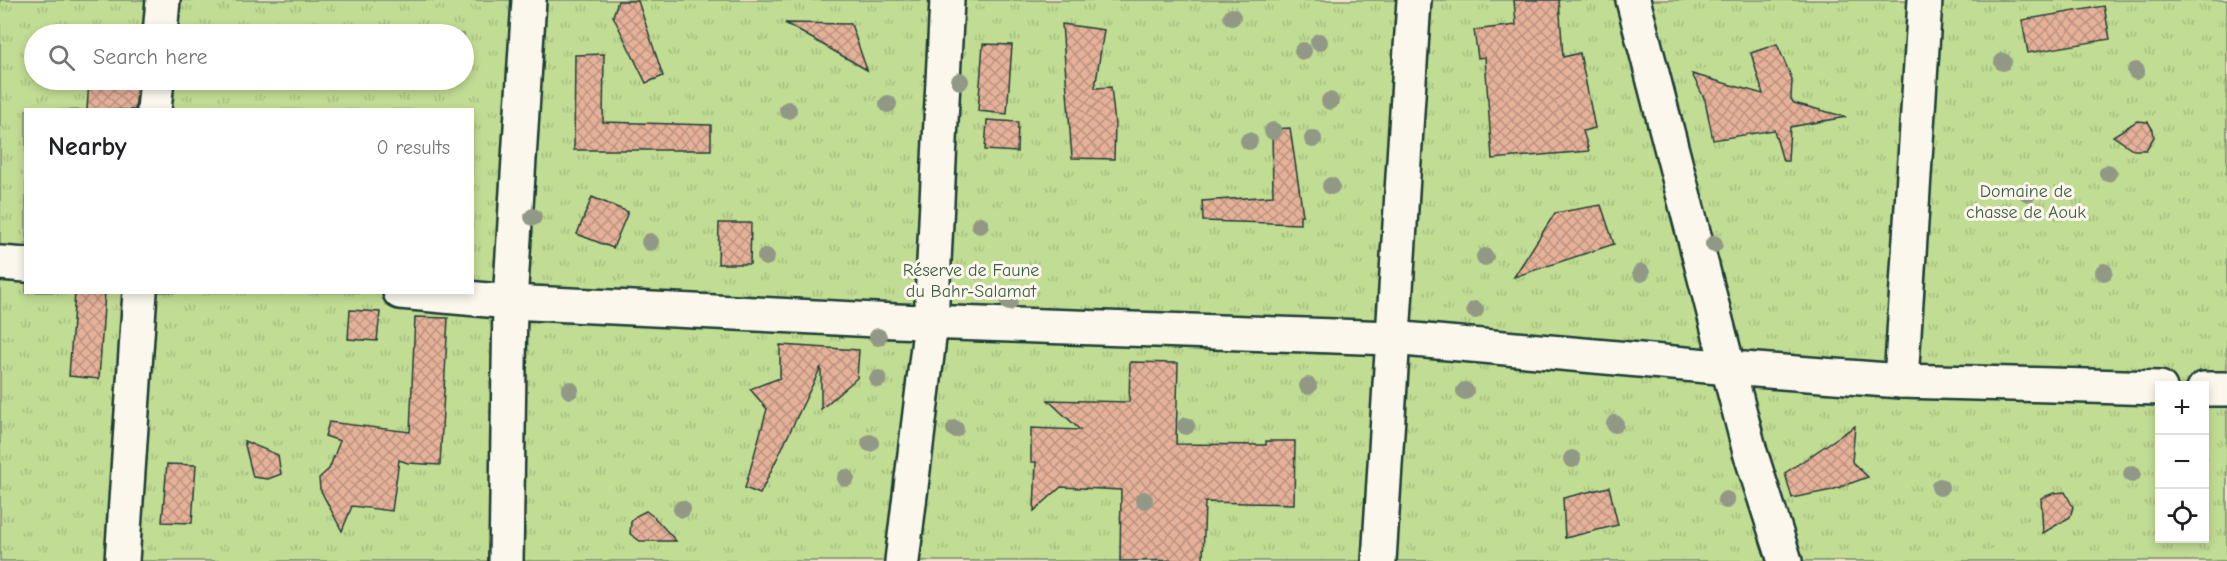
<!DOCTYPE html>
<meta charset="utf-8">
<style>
:root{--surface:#fff;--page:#f2f2f2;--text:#202124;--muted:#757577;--line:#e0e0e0}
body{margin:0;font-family:"Comic Neue",sans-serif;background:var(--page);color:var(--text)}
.controls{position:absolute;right:18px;bottom:18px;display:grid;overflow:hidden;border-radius:0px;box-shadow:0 3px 9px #0003}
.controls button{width:54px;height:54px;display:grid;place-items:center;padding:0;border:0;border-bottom:2px solid var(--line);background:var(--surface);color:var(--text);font:30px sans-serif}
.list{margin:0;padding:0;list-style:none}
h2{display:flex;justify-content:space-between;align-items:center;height:78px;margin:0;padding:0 24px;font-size:26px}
h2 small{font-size:20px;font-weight:400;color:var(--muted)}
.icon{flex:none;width:33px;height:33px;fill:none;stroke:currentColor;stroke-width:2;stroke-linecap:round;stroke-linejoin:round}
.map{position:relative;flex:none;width:2227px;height:561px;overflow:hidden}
.search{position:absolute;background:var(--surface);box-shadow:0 3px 9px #0003;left:24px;top:24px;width:450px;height:66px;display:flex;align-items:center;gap:15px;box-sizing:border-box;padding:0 21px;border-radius:33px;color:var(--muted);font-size:22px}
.panel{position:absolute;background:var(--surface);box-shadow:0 3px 9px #0003;left:24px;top:108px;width:450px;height:186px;border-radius:0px}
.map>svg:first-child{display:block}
.park{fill:url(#park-tufts);stroke:#708c64;stroke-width:1.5;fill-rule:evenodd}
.building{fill:url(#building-cross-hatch);stroke:#1f3d34;stroke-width:1.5}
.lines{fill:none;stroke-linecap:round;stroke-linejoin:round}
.street-casing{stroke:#1f3d34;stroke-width:38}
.primary-casing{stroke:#1f3d34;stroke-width:38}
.street{stroke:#fbf7ec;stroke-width:33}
.primary{stroke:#fbf7ec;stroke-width:33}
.tree{fill:#919986}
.labels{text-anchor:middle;stroke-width:6;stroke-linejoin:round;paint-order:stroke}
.park-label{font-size:18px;fill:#3f5d47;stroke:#fbf7ec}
</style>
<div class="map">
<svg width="2227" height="561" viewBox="0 0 2227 561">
<defs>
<pattern id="park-tufts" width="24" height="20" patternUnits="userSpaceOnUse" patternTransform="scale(1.5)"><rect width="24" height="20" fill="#c1dc93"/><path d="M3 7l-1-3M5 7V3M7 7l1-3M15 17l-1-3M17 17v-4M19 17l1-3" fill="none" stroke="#a5be7f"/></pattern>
<pattern id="building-cross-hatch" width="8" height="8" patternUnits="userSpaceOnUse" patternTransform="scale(1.5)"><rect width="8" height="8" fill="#e6b199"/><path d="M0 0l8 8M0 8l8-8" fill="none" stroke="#ba917e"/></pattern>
</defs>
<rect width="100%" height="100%" fill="#f5e2d3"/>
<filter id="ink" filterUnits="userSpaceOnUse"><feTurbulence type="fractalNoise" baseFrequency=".0167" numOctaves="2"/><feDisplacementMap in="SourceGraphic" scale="12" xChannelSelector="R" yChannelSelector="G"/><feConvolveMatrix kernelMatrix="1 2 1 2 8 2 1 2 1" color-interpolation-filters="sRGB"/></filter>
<g filter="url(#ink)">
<path class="park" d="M0,0H2227V561H0ZM34,34H464V80H34ZM26,110H472V292H26ZM2160,386H2204V538H2160Z"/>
<g class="building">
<path d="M1514,0H1559L1563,57L1580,53L1595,128L1583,131L1589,151L1492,159L1485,57L1478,58L1474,30L1516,25Z"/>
<path d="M618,1H638L663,76L646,83L613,16Z"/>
<path d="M2104,6L2110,39L2028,53L2022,20Z"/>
<path d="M785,23L851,24L867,70Z"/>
<path d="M1062,24L1104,30L1095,88L1111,87L1115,124L1114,159L1072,158Z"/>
<path d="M983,44L1012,45L1007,114L978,111Z"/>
<path d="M1777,44L1792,79L1791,99L1794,103L1846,117L1790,127L1788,161H1783L1774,130L1713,140L1705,100L1692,74L1763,94L1751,53Z"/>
<path d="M604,54L603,122L711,125V150H574L575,55Z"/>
<path d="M89,80L138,85L135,110H87Z"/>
<path d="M987,120L1018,122L1017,152L985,150Z"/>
<path d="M2137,121L2148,122L2153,130L2154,137L2146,150H2134L2113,136Z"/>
<path d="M1290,128L1303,215H1300V224L1203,221L1202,201L1273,196L1272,129Z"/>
<path d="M592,197L628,212L613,248L577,234Z"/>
<path d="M1601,205L1614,244L1514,277L1555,213Z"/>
<path d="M719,223H751L750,264H718Z"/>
<path d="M75,292H105L99,379L69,376Z"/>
<path d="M350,310L380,312L377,341L348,339Z"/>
<path d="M415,317L448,318L440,465L408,463L399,460L392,511L352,506L342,531L320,489L319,478L329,469L340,441L325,436L329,422L410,432Z"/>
<path d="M780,345L859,350L857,378L821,409V367L760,494L745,488L767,409L750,389L780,378Z"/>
<path d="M1130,362L1178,363L1176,444L1266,445V441H1295L1294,504L1205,502L1203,560L1120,561L1121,490L1061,487L1034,511L1036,462H1031V428L1080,430L1048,400L1129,402Z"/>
<path d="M1855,426L1852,462L1868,477L1832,490L1792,498L1785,473Z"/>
<path d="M244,441L278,455L281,474L268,479L253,477Z"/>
<path d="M167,464L196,465L192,523L162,522Z"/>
<path d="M1609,487L1618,525L1565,538L1563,498Z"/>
<path d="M2065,492L2073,507L2070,517L2043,533L2041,498L2054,493Z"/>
<path d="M646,511L654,517L676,541H640L630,534L631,522L636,516Z"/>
</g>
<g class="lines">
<g class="street-casing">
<g id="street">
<path d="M160,34L163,0"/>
<path d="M154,110L157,80"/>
<path d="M0,263L26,265"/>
<path d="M400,292L510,302L896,321L1392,338L1730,368L1901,381L2160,388"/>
<path d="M1901,381L1925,0"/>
<path d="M2204,389H2227"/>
<path d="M122,561L140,292"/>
<path d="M506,561L510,302L529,0"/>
<path d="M902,561L931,322L947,0"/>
<path d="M1379,561L1414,0"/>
</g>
</g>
<g class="primary-casing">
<path id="primary" d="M1633,0L1750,452L1785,561"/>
</g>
<use href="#street" class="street"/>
<use href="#primary" class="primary"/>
</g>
<g class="tree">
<circle cx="1232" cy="17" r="9"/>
<circle cx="1319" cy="42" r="9"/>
<circle cx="1303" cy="51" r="9"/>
<circle cx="2003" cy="62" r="9"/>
<circle cx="2136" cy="71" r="9"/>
<circle cx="960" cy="81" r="9"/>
<circle cx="1330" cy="101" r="9"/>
<circle cx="888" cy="104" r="9"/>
<circle cx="788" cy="110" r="9"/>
<circle cx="1273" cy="131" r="9"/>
<circle cx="1313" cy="139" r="9"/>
<circle cx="1249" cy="141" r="9"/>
<circle cx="2108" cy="173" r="9"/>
<circle cx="1331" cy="186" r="9"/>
<circle cx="2028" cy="193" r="9"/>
<circle cx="533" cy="217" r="9"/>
<circle cx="980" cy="225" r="9"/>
<circle cx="650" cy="242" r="9"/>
<circle cx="1714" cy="244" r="9"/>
<circle cx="766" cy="257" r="9"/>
<circle cx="1485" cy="257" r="9"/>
<circle cx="2104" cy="272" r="9"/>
<circle cx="1641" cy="273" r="9"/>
<circle cx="1009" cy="302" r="9"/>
<circle cx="1475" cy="310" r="9"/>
<circle cx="878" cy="337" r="9"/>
<circle cx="878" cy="379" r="9"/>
<circle cx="1308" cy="386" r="9"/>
<circle cx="570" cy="390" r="9"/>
<circle cx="1465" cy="391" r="9"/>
<circle cx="1615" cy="424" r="9"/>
<circle cx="1186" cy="426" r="9"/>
<circle cx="955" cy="429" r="9"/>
<circle cx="870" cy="443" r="9"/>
<circle cx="1572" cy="459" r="9"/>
<circle cx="2132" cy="474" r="9"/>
<circle cx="846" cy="478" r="9"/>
<circle cx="1940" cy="487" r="9"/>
<circle cx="1144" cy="500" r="9"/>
<circle cx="1726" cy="500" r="9"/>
<circle cx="682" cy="509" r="9"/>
</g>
</g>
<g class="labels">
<g class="park-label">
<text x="2026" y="197">Domaine de<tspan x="2026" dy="21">chasse de Aouk</tspan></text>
<text x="971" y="276">Réserve de Faune<tspan x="971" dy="21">du Bahr-Salamat</tspan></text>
</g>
</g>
</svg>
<div class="controls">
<button>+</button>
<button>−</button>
<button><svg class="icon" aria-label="locate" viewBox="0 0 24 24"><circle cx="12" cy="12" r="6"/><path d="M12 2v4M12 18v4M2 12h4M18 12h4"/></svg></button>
</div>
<div class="search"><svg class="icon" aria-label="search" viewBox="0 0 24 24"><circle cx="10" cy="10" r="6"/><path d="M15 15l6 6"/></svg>Search here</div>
<section class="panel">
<h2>Nearby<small>0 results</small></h2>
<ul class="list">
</ul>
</section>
</div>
